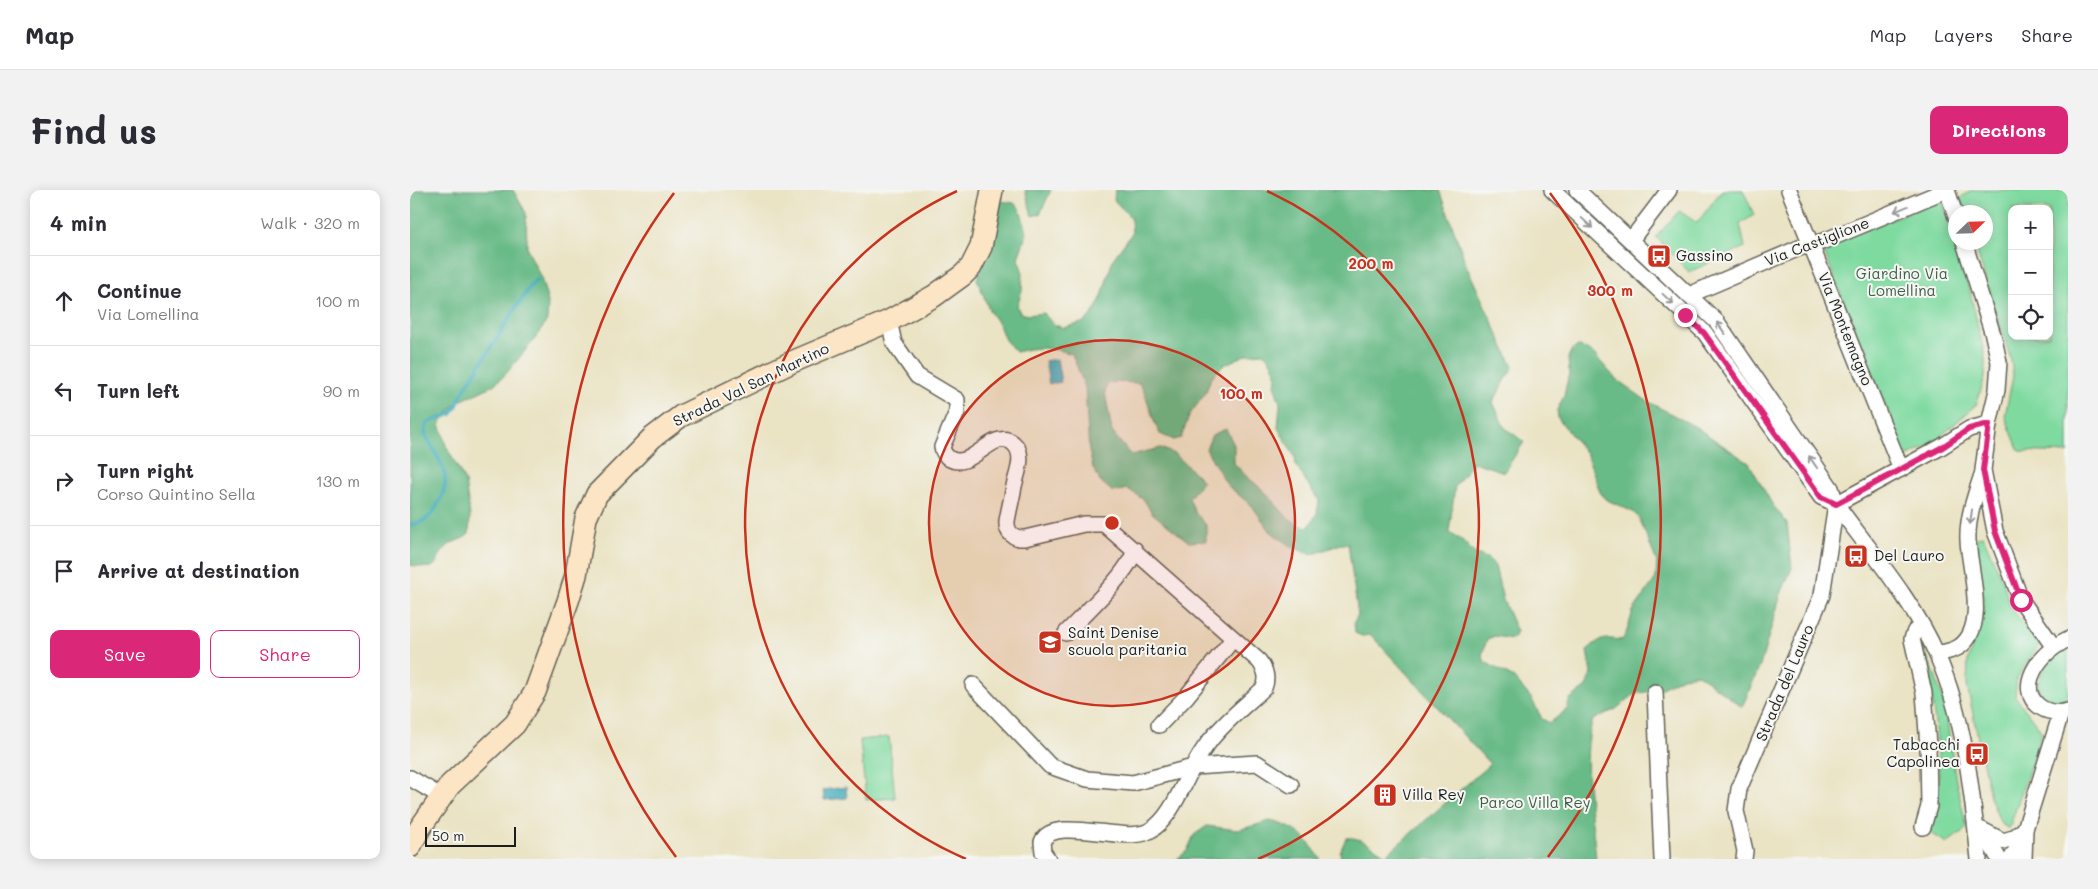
<!DOCTYPE html>
<meta charset="utf-8">
<style>
:root{--surface:#fff;--page:#f2f2f3;--text:#2b2b33;--muted:#7c7c81;--line:#e1e1e2;--accent:#db2777}
body{margin:0;font-family:Mali,sans-serif;background:var(--page);color:var(--text)}
.controls{position:absolute;right:15px;top:15px;display:grid;overflow:hidden;border-radius:10px;box-shadow:0 2px 12px #0003}
.controls button{width:45px;height:45px;display:grid;place-items:center;padding:0;border:0;border-bottom:1px solid var(--line);background:var(--surface);color:var(--text);font:25px sans-serif}
.compass{position:absolute;left:1538px;top:15px;width:45px;height:45px;border-radius:50%;background:var(--surface);box-shadow:0 2px 12px #0003;rotate:67deg}
.scale{position:absolute;left:15px;bottom:12px;width:91px;box-sizing:border-box;padding-left:5px;border:2px solid #1c1c1c;border-top:0;font-size:14px;line-height:18px;white-space:nowrap;color:#1c1c1c;-webkit-text-stroke:4px #f6f6f2;paint-order:stroke}
.stop{position:absolute;width:15px;height:15px;margin:-11px;border:4px solid #db2777;border-radius:50%;background:#fff}
.stop.end{background:#db2777;border-color:#fff;box-shadow:0 1px 5px #0008}
.list{margin:0;padding:0;list-style:none}
h2{display:flex;justify-content:space-between;align-items:center;height:65px;margin:0;padding:0 20px;font-size:21px}
h2 small{font-size:16px;font-weight:400;color:var(--muted)}
.list li{display:grid;grid-template-columns:32px 1fr auto;gap:15px;align-items:center;box-sizing:border-box;height:90px;padding:0 20px;border-top:1px solid var(--line)}
.list b{display:block;font-size:19px;white-space:nowrap}
.list p{margin:0;font-size:16px;white-space:nowrap;color:var(--muted)}
.list em{font-size:16px;font-style:normal;color:var(--muted)}
.actions{display:flex;gap:10px;padding:15px 20px}
.actions a{flex:1;padding:11px 0;border:1px solid var(--accent);border-radius:10px;text-align:center;font-size:18px;color:var(--accent)}
.actions .main{background:var(--accent);color:#fff}
.icon{flex:none;width:28px;height:28px;fill:none;stroke:currentColor;stroke-width:2;stroke-linecap:round;stroke-linejoin:round}
.map{position:relative;flex:none;width:1658px;height:669px;overflow:hidden;border-radius:10px}
header{display:flex;align-items:center;gap:30px;box-sizing:border-box;height:70px;padding:0 25px;background:var(--surface);border-bottom:1px solid var(--line)}
header strong{font-size:24px}
nav{display:flex;gap:28px;margin-inline-start:auto;font-size:18px}
.intro{display:flex;align-items:center;justify-content:space-between;box-sizing:border-box;height:120px;padding:0 30px}
h1{margin:0;font-size:35px}
.button{padding:12px 22px;border-radius:10px;background:var(--accent);color:#fff;font-size:18px;font-weight:700}
main{display:flex;gap:30px;padding:0 30px}
aside{flex:1;background:var(--surface);border-radius:10px;box-shadow:0 2px 12px #0003}
.map>svg:first-child{display:block}
.green{fill:#7fdaa0;stroke:#4e7b5e;fill-rule:evenodd}
.forest{fill:#67ba86;stroke:#426b51}
.water{fill:#3caaba;stroke:#2c636b}
.lines{fill:none;stroke-linecap:round;stroke-linejoin:round}
.stream{stroke:#3caaba;stroke-width:4}
.street-casing{stroke:#646257;stroke-width:18}
.secondary-casing{stroke:#646257;stroke-width:24}
.street{stroke:#fff;stroke-width:15}
.secondary{stroke:#fce5c4;stroke-width:21}
.oneway{stroke:#999}
.route{stroke:#db2777;stroke-width:6}
.ring{fill:none;stroke:#c8321e;stroke-width:2.5}
.labels{text-anchor:middle;stroke-width:4;stroke-linejoin:round;paint-order:stroke}
.street-label{font-size:15px;fill:#1c1c1c;stroke:#f6f6f2}
.poi-label{font-size:15px;fill:#1c1c1c;stroke:#f6f6f2;text-anchor:start}
.park-label{font-size:15px;fill:#3f5e4a;stroke:#f6f6f2}
.centre{fill:#c8321e;stroke:#f6f6f2;stroke-width:2.5}
.ring-label{font-size:15px;text-anchor:middle;font-weight:bold;fill:#c8321e;stroke:#f6f6f2;stroke-width:4;stroke-linejoin:round;paint-order:stroke}
</style>
<header>
<strong>Map</strong>
<nav><a>Map</a><a>Layers</a><a>Share</a></nav>
</header>
<div class="intro"><h1>Find us</h1><a class="button">Directions</a></div>
<main>
<aside>
<h2>4 min<small>Walk · 320 m</small></h2>
<ul class="list">
<li><svg class="icon" aria-label="ahead" viewBox="0 0 24 24"><path d="M12 20V5M6 11l6-6 6 6"/></svg><div><b>Continue</b><p>Via Lomellina</p></div><em>100 m</em></li>
<li><svg class="icon" aria-label="left" viewBox="0 0 24 24"><path d="M17 20v-9H6M10 6l-5 5 5 5"/></svg><div><b>Turn left</b></div><em>90 m</em></li>
<li><svg class="icon" aria-label="right" viewBox="0 0 24 24"><path d="M7 20v-9h11M14 6l5 5-5 5"/></svg><div><b>Turn right</b><p>Corso Quintino Sella</p></div><em>130 m</em></li>
<li><svg class="icon" aria-label="arrive" viewBox="0 0 24 24"><path d="M6 21V4h12l-3 4 3 4H6"/></svg><div><b>Arrive at destination</b></div></li>
</ul>
<div class="actions"><a class="main">Save</a><a>Share</a></div>
</aside>
<div class="map">
<svg width="1658" height="669" viewBox="0 0 1658 669">
<rect width="100%" height="100%" fill="#f6f6f2"/>
<filter id="ink" filterUnits="userSpaceOnUse"><feTurbulence type="fractalNoise" baseFrequency=".02" numOctaves="2"/><feDisplacementMap in="SourceGraphic" scale="10" xChannelSelector="R" yChannelSelector="G"/><feConvolveMatrix kernelMatrix="1 2 1 2 8 2 1 2 1" color-interpolation-filters="sRGB"/></filter>
<filter id="wash" filterUnits="userSpaceOnUse"><feTurbulence type="fractalNoise" baseFrequency=".0096" numOctaves="4" result="noise"/><feDisplacementMap in="SourceGraphic" scale="20" xChannelSelector="R" yChannelSelector="G"/><feGaussianBlur stdDeviation="1.12" result="paint"/><feColorMatrix in="noise" values="0 0 0 0 0 0 0 0 0 0 0 0 0 0 0 0 0 1.4 0 .05"/><feComposite in="paint" operator="in"/></filter>
<g filter="url(#wash)">
<rect width="100%" height="100%" fill="#eae3c4"/>
<g class="green">
<path d="M1312,0H1333L1344,25L1330,34L1335,57L1279,82L1246,47L1269,21L1287,33Z"/>
<path d="M1562,0H1658V263L1609,261L1595,226L1603,186L1601,170L1564,53L1576,52V22H1555L1550,8ZM1602,19H1639V146H1602Z"/>
<path d="M1532,9L1561,106L1575,167V187L1566,215L1521,255L1496,267L1412,57Z"/>
<path d="M1573,346L1593,392L1600,416L1629,455L1607,488L1605,506L1632,542L1599,639L1591,634L1580,607L1557,495L1558,470L1574,417L1566,347Z"/>
<path d="M1510,452L1525,485L1535,517L1546,591L1557,638L1537,653L1519,642C1540,591 1522,505 1510,452Z"/>
<path d="M1658,456V514C1650,516 1642,516 1636,510C1615,491 1642,467 1658,456Z"/>
<path d="M479,547L485,608L456,610L450,550Z"/>
</g>
<g class="forest">
<path d="M0,0H103L116,23L117,58L131,88L138,112L137,130L129,144L95,185L82,196L46,213L30,233L36,256L55,291L60,326L59,344C52,351 44,350 38,356C19,373 35,382 0,375Z"/>
<path d="M615,0H641L630,24L622,26Z"/>
<path d="M705,0H1030L1057,77L1103,177L1083,212L1094,237L1114,252L1094,282L1064,272L1045,296L1039,342L1053,351L1064,363L1079,369L1085,376L1093,410L1107,442L1102,449L1085,446L1077,449L1072,465L1075,472L1104,488L1121,508L1132,529L1140,533L1157,519L1160,509L1176,497L1181,483L1177,461C1188,448 1195,448 1212,450L1216,444L1223,421L1246,388L1247,372L1229,328L1223,322L1195,309L1190,302L1177,265L1148,228L1147,220L1154,206L1159,183L1158,168L1161,161L1168,156L1182,162L1206,189L1237,211L1284,236L1339,273L1362,314L1377,333L1382,378L1371,404L1350,476L1332,517L1288,484L1272,487L1250,499L1225,504L1206,519L1183,530C1170,565 1183,631 1186,669H931L930,662L936,648C951,646 964,658 976,665L1080,574L961,445L952,446L945,443L944,432L948,425L938,354H931L901,365L880,356L861,342L842,316L817,295L796,259L802,245L816,239L824,255V273L835,285L854,301L877,327L891,336L899,337L907,323L909,311L886,276L885,267L868,238L870,213L865,198L866,183L859,168L853,163L837,164L814,175L801,188L795,204L780,224L771,248L764,250L750,244C741,227 739,209 729,193L705,192L697,194L695,202L702,242L721,265L751,258L766,265L793,291L779,308L785,322L796,335V351L779,352L742,323L734,310L718,299L703,302L690,291L683,278L679,261L675,197L662,164C640,157 628,156 606,162L595,150L589,135L580,122L567,89L576,67L591,11L604,13L610,19L617,43L608,68L613,83L612,100L607,116L610,123L618,125L633,123L645,135L653,138L675,132L685,120L692,106L703,69L722,43L721,28L704,10Z"/>
<path d="M860,631C889,638 894,646 911,669H767L777,661L784,645L797,636L828,640Z"/>
</g>
<g class="water">
<path d="M647,169L651,192L639,194L635,171Z"/>
<path d="M436,597L437,608L414,610L413,600Z"/>
</g>
<g class="lines">
<path class="stream" d="M0,335C14,332 20,329 27,316C45,287 30,271 15,245L17,233L41,224L46,217L54,200L107,116L123,93L127,90"/>
</g>
</g>
<g filter="url(#ink)">
<g class="lines">
<g class="street-casing">
<g id="street">
<path d="M1142,0L1295,143L1411,307L1426,314"/>
<path d="M1167,0L1307,132L1421,298L1426,314C1460,361 1505,413 1527,465C1555,529 1562,601 1569,669"/>
<path d="M1379,0L1491,279"/>
<path d="M1537,0L1546,27"/>
<path d="M1221,50L1259,0"/>
<path d="M1554,52L1583,145L1589,172L1587,200L1579,234L1573,280L1585,341L1611,410L1643,456"/>
<path d="M1279,105L1389,58L1414,51L1536,0"/>
<path d="M479,131L484,153L507,186L547,210V222L532,257C533,262 535,266 540,269C562,281 583,237 603,253C616,264 607,283 604,296C602,308 599,319 597,331C596,342 603,349 615,348L674,334H694L849,471C856,480 858,488 854,498C836,515 814,532 799,552C786,568 777,589 767,608C760,621 751,636 737,642C712,653 643,625 632,652L633,662L638,669"/>
<path d="M1426,314L1531,257L1559,239L1579,234"/>
<path d="M1512,437L1505,441L1502,449L1514,503L1518,556L1519,616L1513,637"/>
<path d="M656,443C674,424 718,384 725,360"/>
<path d="M1658,449C1642,457 1627,470 1621,487C1613,512 1636,527 1658,521"/>
<path d="M1527,464C1534,462 1543,461 1549,457C1579,437 1559,379 1558,350C1557,327 1566,303 1573,282"/>
<path d="M563,495L640,576L677,589L723,593L783,577L847,573L881,595"/>
<path d="M1245,502L1252,669"/>
<path d="M749,535L776,507L823,449"/>
<path d="M0,588L32,607"/>
<path d="M1572,640L1593,651L1603,648L1615,639"/>
<path d="M1572,640L1589,669"/>
<path d="M1334,669L1335,661L1326,621L1329,599L1412,405L1426,314"/>
<path d="M1601,669L1613,648"/>
<path d="M1614,669L1615,639L1651,523"/>
</g>
</g>
<g class="secondary-casing">
<path id="secondary" d="M0,657L10,638L40,595L105,534L125,502L158,411L166,385L176,328L187,304L242,248L271,226L382,172L479,131L524,106L553,85L561,77L571,57L582,0"/>
</g>
<use href="#street" class="street"/>
<use href="#secondary" class="secondary"/>
</g>
<defs><path id="oneway-shaft" d="M-6 0H5M1.5-3L5.5 0L1.5 3" fill="none" stroke-width="1.6" stroke-linecap="round" stroke-linejoin="round" transform="scale(1.25)"/></defs>
<g class="oneway">
<use href="#oneway-shaft" transform="translate(1491 19) rotate(158)"/>
<use href="#oneway-shaft" transform="translate(1177 33) rotate(43)"/>
<use href="#oneway-shaft" transform="translate(1258 109) rotate(43)"/>
<use href="#oneway-shaft" transform="translate(1311 138) rotate(-126)"/>
<use href="#oneway-shaft" transform="translate(1403 272) rotate(-124)"/>
<use href="#oneway-shaft" transform="translate(1561 327) rotate(98)"/>
</g>
</g>
<g class="lines" filter="url(#ink)">
<path class="route" d="M1275,125L1294,143L1411,307L1426,314L1531,258L1559,239L1579,234L1573,280L1585,341L1611,410"/>
</g>
<circle cx="702" cy="333" r="183" fill="#c8321e" fill-opacity=".12"/>
<g class="ring">
<circle cx="702" cy="333" r="183"/>
<path d="M556 669A366 366 0 0 1 547 1M857 1A366 366 0 0 1 848 669"/>
<path d="M266 667A549 549 0 0 1 264 3M1140 3A549 549 0 0 1 1138 667"/>
</g>
<defs>
<g id="bus-square" transform="scale(1.25)"><rect x="-9" y="-9" width="18" height="18" rx="4" fill="#c8321e" stroke="#f6f6f2"/><path d="M-5-6H5V4H4V6H2V4H-2V6H-4V4H-5ZM-3.5-4V0h7V-4ZM-3.5 1.2v1.5H-2V1.2ZM2 1.2v1.5H3.5V1.2Z" fill="#fff"/></g>
<g id="school-square" transform="scale(1.25)"><rect x="-9" y="-9" width="18" height="18" rx="4" fill="#c8321e" stroke="#f6f6f2"/><path d="M0-5L7-2L0 1L-7-2ZM-4 1L0 2.5L4 1V4Q0 6-4 4Z" fill="#fff"/></g>
<g id="building-square" transform="scale(1.25)"><rect x="-9" y="-9" width="18" height="18" rx="4" fill="#c8321e" stroke="#f6f6f2"/><path d="M-4-6H4V6H1V3H-1V6H-4ZM-2.5-4.3h1.7v1.8h-1.7ZM.8-4.3h1.7v1.8H.8ZM-2.5-1h1.7V.8h-1.7ZM.8-1h1.7V.8H.8Z" fill="#fff"/></g>
</defs>
<g fill-rule="evenodd">
<use href="#bus-square" x="1249" y="66"/>
<use href="#bus-square" x="1446" y="366"/>
<use href="#school-square" x="640" y="452"/>
<use href="#bus-square" x="1567" y="564"/>
<use href="#building-square" x="975" y="605"/>
</g>
<g class="labels">
<g class="street-label">
<text transform="translate(1407 52) rotate(-21)" y="5">Via Castiglione</text>
<text transform="translate(1435 139) rotate(68)" y="5">Via Montemagno</text>
<text transform="translate(341 195) rotate(-26)" y="5">Strada Val San Martino</text>
<text transform="translate(1375 493) rotate(-67)" y="5">Strada del Lauro</text>
</g>
<g class="poi-label">
<text x="1266" y="71">Gassino</text>
<text x="1464" y="371">Del Lauro</text>
<text x="658" y="448">Saint Denise<tspan x="658" dy="17">scuola paritaria</tspan></text>
<text x="1550" y="560" text-anchor="end">Tabacchi<tspan x="1550" dy="17">Capolinea</tspan></text>
<text x="992" y="610">Villa Rey</text>
</g>
<g class="park-label">
<text x="1492" y="89">Giardino Via<tspan x="1492" dy="17">Lomellina</tspan></text>
<text x="1125" y="618">Parco Villa Rey</text>
</g>
</g>
<circle cx="702" cy="333" r="8" class="centre"/>
<g class="ring-label">
<text x="961" y="79">200 m</text>
<text x="1200" y="106">300 m</text>
<text x="831" y="209">100 m</text>
</g>
</svg>
<div class="controls">
<button>+</button>
<button>−</button>
<button><svg class="icon" aria-label="locate" viewBox="0 0 24 24"><circle cx="12" cy="12" r="6"/><path d="M12 2v4M12 18v4M2 12h4M18 12h4"/></svg></button>
</div>
<svg class="compass" viewBox="-18 -18 36 36"><path d="M0-13l5 13h-10z" fill="#e53935"/><path d="M0 13l5-13h-10z" fill="#7c7c81"/></svg>
<div class="scale">50 m</div>
<div class="stop" style="left:1611px;top:410px"></div>
<div class="stop end" style="left:1275px;top:125px"></div>
</div>
</main>
